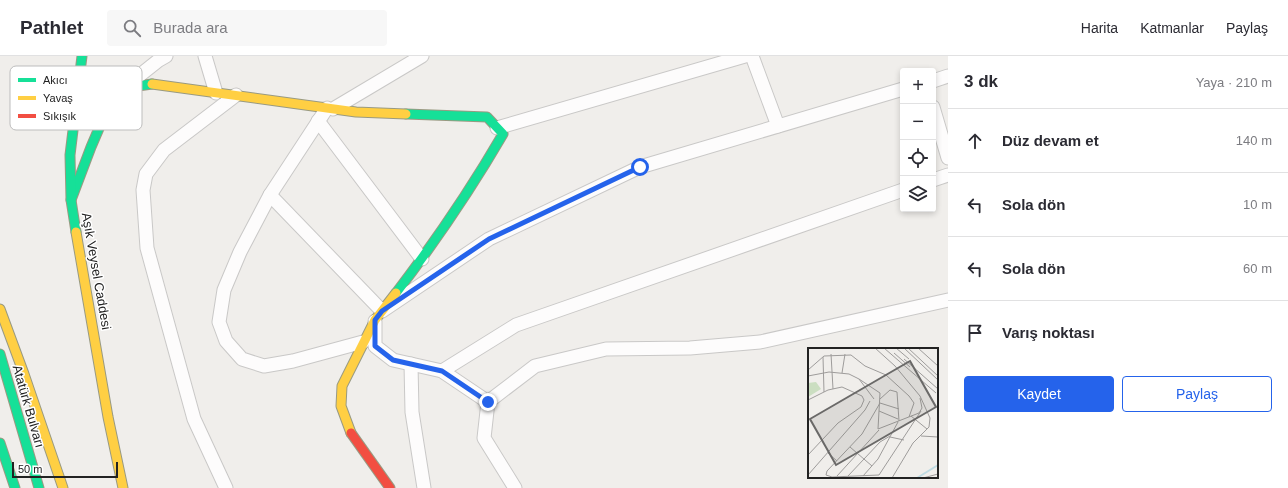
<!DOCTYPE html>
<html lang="tr">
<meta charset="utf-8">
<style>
:root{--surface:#fff;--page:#f7f7f7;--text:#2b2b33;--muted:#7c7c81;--line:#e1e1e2;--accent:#2563eb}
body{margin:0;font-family:Helvetica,sans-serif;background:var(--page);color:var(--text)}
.controls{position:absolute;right:12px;top:12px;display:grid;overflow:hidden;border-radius:4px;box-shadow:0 2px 6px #0003}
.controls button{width:36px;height:36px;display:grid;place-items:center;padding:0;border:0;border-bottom:1px solid var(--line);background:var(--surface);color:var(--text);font:20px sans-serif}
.scale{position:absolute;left:12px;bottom:10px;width:106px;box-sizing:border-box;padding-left:4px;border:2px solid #222;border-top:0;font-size:11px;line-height:14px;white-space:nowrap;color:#222;-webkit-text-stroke:3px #fff;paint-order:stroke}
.stop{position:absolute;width:12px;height:12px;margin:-9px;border:3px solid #2563eb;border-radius:50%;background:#fff}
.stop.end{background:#2563eb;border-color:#fff;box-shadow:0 1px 4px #0008}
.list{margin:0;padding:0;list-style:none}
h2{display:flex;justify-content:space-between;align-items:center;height:52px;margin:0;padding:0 16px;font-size:17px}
h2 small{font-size:13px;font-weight:400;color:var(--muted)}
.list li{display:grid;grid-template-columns:26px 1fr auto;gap:12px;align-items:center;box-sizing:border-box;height:64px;padding:0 16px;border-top:1px solid var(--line)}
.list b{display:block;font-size:15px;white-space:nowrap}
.list em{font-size:13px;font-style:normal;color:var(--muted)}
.actions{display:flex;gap:8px;padding:12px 16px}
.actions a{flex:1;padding:9px 0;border:1px solid var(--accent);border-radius:4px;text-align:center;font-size:14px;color:var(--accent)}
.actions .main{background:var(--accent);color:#fff}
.icon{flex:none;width:22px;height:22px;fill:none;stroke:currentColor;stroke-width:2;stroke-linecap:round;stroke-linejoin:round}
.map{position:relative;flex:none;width:948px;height:432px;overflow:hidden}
header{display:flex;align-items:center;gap:24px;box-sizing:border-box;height:56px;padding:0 20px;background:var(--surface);border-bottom:1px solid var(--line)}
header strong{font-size:19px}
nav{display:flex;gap:22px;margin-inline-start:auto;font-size:14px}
.search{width:280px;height:36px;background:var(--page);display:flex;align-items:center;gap:10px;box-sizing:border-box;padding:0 14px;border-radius:4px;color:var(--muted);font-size:15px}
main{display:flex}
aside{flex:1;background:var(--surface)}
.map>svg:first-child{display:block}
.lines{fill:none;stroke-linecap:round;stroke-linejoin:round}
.street-casing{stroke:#c9c8c7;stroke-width:15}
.fast-casing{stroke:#999a82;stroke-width:11}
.slow-casing{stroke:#999a82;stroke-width:11}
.jam-casing{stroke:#999a82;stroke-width:11}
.street{stroke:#fdfcfc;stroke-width:13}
.fast{stroke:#16e098;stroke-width:9}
.slow{stroke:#ffcf43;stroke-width:9}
.jam{stroke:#f24e42;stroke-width:9}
.route{stroke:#2563eb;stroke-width:5}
.labels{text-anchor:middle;stroke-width:3;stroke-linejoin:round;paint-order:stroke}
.street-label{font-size:13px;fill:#222;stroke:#fff}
.inset-river{fill:none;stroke:#bfdbe3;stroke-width:2}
.inset-road{fill:none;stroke:#9e9c9b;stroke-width:1}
.view{fill:#6a6968;fill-opacity:0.15;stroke:#6a6968;stroke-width:2}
.inset-edge{fill:none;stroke:#222;stroke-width:2}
.key{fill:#fff;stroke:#bdbdbd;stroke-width:1}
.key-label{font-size:11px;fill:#222}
</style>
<header>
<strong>Pathlet</strong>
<div class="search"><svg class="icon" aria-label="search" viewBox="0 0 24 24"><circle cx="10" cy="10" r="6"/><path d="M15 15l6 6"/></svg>Burada ara</div>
<nav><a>Harita</a><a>Katmanlar</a><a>Paylaş</a></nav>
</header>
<main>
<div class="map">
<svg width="948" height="432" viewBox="0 0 948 432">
<rect width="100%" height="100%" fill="#f0eeeb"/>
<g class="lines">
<g class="street-casing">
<g id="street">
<path d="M205,0L216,37"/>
<path d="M752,0L778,70"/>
<path d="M933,25L948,20"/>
<path d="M125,31L159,4L166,0"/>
<path d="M933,51L948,102"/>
<path d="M327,52L270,139L240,196L224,234L219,266L226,285L242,303L264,310L293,305L363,286"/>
<path d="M333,53L422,0"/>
<path d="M318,65L422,203"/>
<path d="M497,72L745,0"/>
<path d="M933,124L948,119"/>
<path d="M270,139L382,255L489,183L640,111L903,33"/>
<path d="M375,265V290L393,304L442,315L488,346"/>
<path d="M411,308L412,356L424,432"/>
<path d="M442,315L516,269L903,134"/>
<path d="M226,432L194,363L147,192L143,134L146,118L164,94L236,39"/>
<path d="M515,432L484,382L488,346L535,310L606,293L690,292L760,286L948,244"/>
</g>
</g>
<g class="fast-casing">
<g id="fast">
<path d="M71,144L91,91L109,49L124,32L152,28"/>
<path d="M76,176L71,144L70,99L82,0"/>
<path d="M396,237C435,186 471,133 503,78L487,61L406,58"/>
<path d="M0,298L39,432"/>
<path d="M0,387L15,432"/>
</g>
</g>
<g class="slow-casing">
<g id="slow">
<path d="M152,28L356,56L406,58"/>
<path d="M76,176L108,361L123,432"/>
<path d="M0,253L24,318L63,432"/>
<path d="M351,377L341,350L342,330L375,264L396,237"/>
</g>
</g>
<g class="jam-casing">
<path id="jam" d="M351,377L390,432"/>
</g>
<use href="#street" class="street"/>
<use href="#fast" class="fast"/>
<use href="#slow" class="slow"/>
<use href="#jam" class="jam"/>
</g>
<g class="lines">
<path class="route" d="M488,346L442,315L393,304L375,290V264L382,255L489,183L640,111"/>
</g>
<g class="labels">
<g class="street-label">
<text transform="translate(97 215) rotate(80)" y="5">Aşık Veysel Caddesi</text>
<text transform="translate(29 350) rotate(74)" y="5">Atatürk Bulvarı</text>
</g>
</g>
<g transform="translate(808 292)">
<rect width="130" height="130" fill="#f0eeeb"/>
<path d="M8,34L13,41L0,49V35Z" fill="#cbdec1"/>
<path class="inset-river" d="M109,130L130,117"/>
<path class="inset-road" d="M67,0L87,18L112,48L122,70L121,79L105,95L84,130M76,0L128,45M88,0L101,11M96,0L130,32M100,0L130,28M110,0L130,18M86,5L102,19M23,6L25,41M15,9L16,44M96,11L130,41M0,22L16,8L43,7L57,18L78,27L101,48L106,55L101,69M34,25L37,6M0,28L21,24L41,26L51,31L66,51M51,31L72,45L70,81L111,65L114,60L112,50M72,51L82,42L89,44L91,73M0,52L20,42L34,39L54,48L56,52M91,61L72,55L54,86L19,123L18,127L24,129L71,127L113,63M71,63L90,71M103,68L119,81M113,88L130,89M82,89L96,92M42,99L64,118M20,105L29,113M0,107L30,75L53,59L56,52M0,127L57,62L62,53M29,128L71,82M40,128L72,94L82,88M55,128L70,111L90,74M115,130L130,126"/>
<path class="view" d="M102,13L128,59L28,117L2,71Z"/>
<rect width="130" height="130" class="inset-edge"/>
</g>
<rect x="10" y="10" width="132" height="64" rx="6" class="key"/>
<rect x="18" y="22" width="18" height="4" fill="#16e098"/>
<rect x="18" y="40" width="18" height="4" fill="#ffcf43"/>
<rect x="18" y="58" width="18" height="4" fill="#f24e42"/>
<g class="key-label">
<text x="43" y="28">Akıcı</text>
<text x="43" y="46">Yavaş</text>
<text x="43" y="64">Sıkışık</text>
</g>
</svg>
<div class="controls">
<button>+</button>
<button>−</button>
<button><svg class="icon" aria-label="locate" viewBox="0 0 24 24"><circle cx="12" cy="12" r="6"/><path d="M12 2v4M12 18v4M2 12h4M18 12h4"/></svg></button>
<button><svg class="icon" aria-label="layers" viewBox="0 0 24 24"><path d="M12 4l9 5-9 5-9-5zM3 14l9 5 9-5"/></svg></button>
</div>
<div class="scale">50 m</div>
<div class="stop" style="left:640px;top:111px"></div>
<div class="stop end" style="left:488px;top:346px"></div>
</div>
<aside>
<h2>3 dk<small>Yaya · 210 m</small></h2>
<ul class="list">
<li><svg class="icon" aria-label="ahead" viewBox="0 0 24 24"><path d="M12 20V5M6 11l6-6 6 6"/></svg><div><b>Düz devam et</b></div><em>140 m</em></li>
<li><svg class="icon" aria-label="left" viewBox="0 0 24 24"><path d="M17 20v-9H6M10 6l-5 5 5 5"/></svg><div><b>Sola dön</b></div><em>10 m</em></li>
<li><svg class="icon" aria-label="left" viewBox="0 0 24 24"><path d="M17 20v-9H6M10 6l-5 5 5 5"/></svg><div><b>Sola dön</b></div><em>60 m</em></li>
<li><svg class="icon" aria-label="arrive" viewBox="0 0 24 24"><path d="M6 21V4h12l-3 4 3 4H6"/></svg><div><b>Varış noktası</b></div></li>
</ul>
<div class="actions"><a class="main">Kaydet</a><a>Paylaş</a></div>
</aside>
</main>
